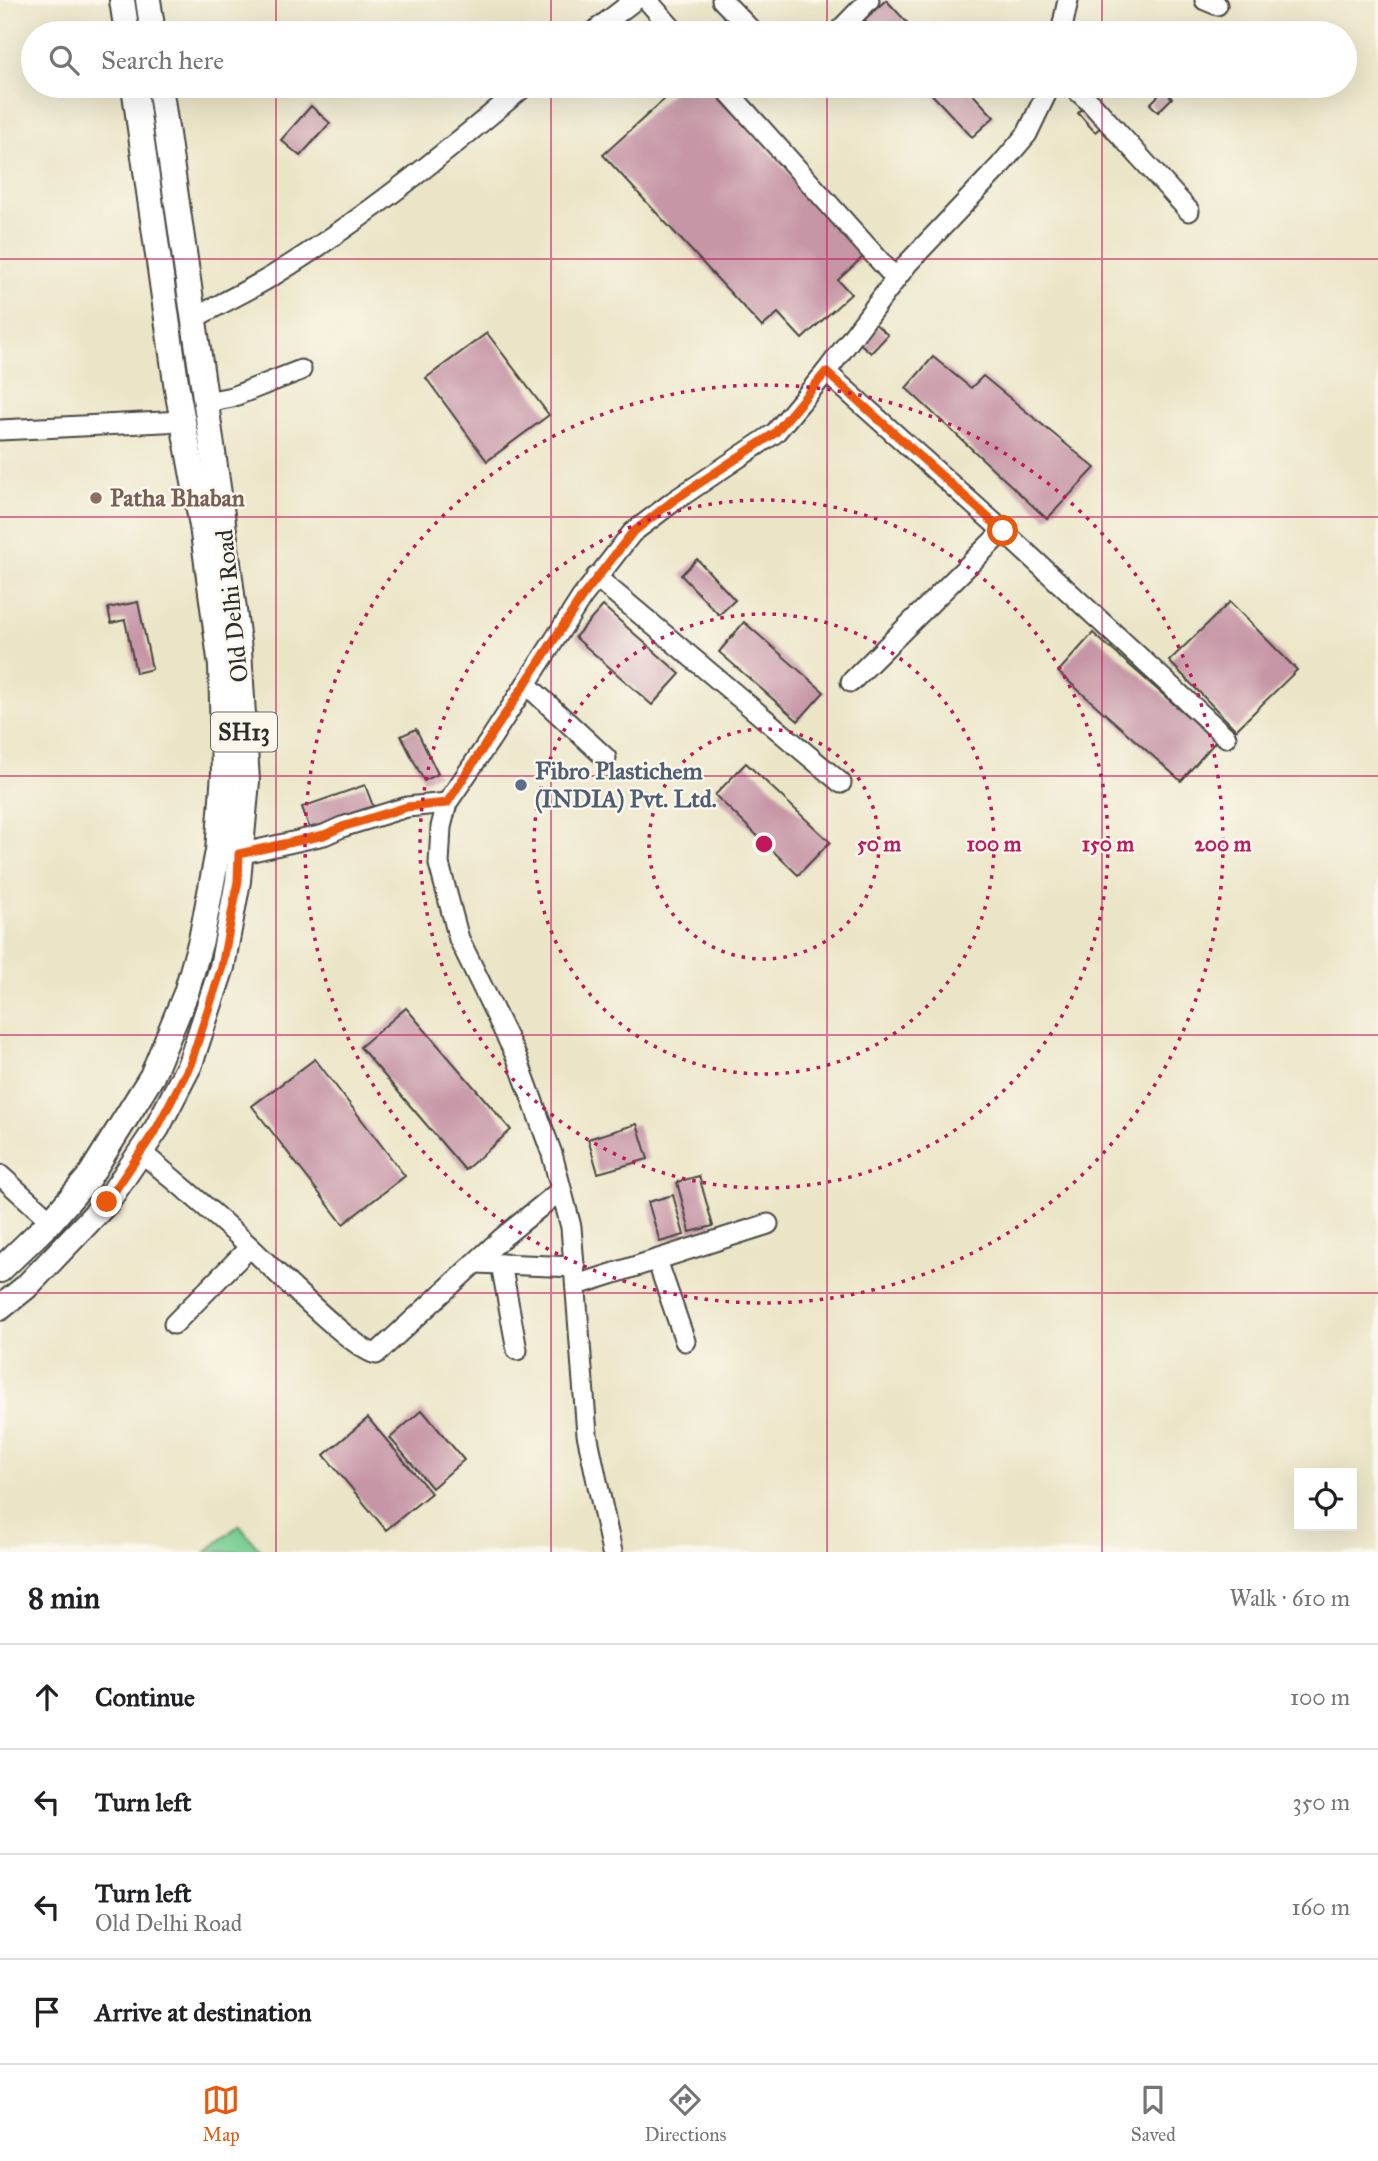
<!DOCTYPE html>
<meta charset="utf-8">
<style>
:root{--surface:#fff;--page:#f6f6f6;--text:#202124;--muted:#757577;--line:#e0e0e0;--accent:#ea580c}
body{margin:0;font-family:"IM FELL Great Primer",serif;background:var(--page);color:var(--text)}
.controls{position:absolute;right:21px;bottom:21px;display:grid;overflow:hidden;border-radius:0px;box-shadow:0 7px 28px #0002}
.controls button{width:63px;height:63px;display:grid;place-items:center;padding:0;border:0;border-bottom:2px solid var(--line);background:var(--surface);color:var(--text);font:35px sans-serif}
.stop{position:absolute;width:21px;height:21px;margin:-16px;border:5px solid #ea580c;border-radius:50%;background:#fff}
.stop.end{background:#ea580c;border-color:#fff;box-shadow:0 2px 7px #0008}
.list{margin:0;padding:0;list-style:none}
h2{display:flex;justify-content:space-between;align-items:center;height:91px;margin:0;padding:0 28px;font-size:30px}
h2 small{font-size:23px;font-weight:400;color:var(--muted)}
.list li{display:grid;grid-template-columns:46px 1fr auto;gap:21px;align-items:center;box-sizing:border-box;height:105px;padding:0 28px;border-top:2px solid var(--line)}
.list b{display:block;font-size:26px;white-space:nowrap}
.list p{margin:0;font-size:23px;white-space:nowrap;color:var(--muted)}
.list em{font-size:23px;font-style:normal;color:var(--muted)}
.icon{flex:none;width:38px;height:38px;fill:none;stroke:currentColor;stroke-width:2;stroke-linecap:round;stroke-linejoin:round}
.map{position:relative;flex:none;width:1378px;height:1552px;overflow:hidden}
.search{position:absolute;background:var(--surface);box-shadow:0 7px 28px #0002;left:21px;right:21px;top:21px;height:77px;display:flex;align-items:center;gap:18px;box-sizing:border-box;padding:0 24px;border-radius:38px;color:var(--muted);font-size:26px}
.sheet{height:511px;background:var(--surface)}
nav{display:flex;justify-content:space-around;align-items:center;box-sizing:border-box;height:98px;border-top:2px solid var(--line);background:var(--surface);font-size:19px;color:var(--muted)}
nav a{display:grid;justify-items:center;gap:4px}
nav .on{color:var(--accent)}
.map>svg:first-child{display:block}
.green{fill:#75cc91;stroke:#507c5e;stroke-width:2}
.building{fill:#c695a6}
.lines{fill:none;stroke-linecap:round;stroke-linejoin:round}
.minor-casing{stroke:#484742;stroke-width:23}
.major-casing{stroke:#484742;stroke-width:28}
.minor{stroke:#fff;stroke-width:19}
.major{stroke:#fff;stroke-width:24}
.route{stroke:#ea580c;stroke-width:9}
.grid{fill:none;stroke:#c2185b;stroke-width:2;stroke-opacity:0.55}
.ring{fill:none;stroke:#c2185b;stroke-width:3.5;stroke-dasharray:3.5 7}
.education-dot{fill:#8d6e63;stroke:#fbf7ec;stroke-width:2.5}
.service-dot{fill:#5c6f8a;stroke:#fbf7ec;stroke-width:2.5}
.labels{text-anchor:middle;stroke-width:5;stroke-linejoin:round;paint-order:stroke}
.shield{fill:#fbf7ec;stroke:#696865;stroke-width:2}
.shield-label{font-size:23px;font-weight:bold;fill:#2b2b2b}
.education-label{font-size:24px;font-weight:bold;fill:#785e54;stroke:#fbf7ec;text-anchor:start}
.street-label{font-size:24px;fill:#2b2b2b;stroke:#fbf7ec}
.service-label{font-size:24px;font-weight:bold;fill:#4e5e75;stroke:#fbf7ec;text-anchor:start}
.centre{fill:#c2185b;stroke:#fbf7ec;stroke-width:3.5}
.ring-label{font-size:21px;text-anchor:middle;font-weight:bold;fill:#c2185b;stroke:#fbf7ec;stroke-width:5;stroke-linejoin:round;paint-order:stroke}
</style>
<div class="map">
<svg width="1378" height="1552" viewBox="0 0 1378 1552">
<rect width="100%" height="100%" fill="#fbf7ec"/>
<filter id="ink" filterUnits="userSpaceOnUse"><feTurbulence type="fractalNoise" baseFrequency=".0143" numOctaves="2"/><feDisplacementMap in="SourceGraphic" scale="14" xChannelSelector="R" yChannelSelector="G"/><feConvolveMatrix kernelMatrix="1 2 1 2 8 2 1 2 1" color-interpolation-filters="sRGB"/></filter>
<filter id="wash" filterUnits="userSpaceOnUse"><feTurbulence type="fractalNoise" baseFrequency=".00686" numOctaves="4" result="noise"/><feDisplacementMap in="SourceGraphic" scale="28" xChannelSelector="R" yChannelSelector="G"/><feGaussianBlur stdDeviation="1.57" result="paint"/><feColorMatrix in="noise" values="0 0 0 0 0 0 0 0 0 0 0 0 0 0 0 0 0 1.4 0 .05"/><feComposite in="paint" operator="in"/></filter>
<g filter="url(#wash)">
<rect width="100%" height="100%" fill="#ebe5c7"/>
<path class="green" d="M239,1525L262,1552H206Z"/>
<g id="blocks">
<g class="building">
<path d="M886,0L917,33H876L864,20Z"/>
<path d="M679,86H708L865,255L838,280L851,294L802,339L778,313L762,327L603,155Z"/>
<path d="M924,86H965L994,117L972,137Z"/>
<path d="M1164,90L1172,98L1158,112L1150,104Z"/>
<path d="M1088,104L1106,123L1095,132L1078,113Z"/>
<path d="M311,106L330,123L300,156L281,140Z"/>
<path d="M873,322L888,335L871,353L856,340Z"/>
<path d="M487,333L549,415L487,461L426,378Z"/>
<path d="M933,357L971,388L983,376L1095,468L1047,519L906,388Z"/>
<path d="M697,559L735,600L719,615L681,575Z"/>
<path d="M138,602L152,669L136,673L125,620L111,623L108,608Z"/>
<path d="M1230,602L1297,670L1236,730L1169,661Z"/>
<path d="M603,606L680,674L652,705L575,637Z"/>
<path d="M744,622L824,692L798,721L719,652Z"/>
<path d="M1093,633L1216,741L1181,781L1058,672Z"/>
<path d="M416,729L438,774L424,781L401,736Z"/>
<path d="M746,763L830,842L798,875L715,795Z"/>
<path d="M365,785L373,806L310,829L302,807Z"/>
<path d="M406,1008L511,1130L465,1170L360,1047Z"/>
<path d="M315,1059L405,1176L343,1224L252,1106Z"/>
<path d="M637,1124L648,1159L598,1173L588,1139Z"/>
<path d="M699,1176L713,1226L690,1232L677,1182Z"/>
<path d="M673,1195L684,1235L660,1242L648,1202Z"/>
<path d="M422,1410L464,1460L432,1488L390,1438Z"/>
<path d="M368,1418L431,1493L386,1530L324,1455Z"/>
</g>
</g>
</g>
<g filter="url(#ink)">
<use href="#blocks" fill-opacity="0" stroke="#484742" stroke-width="2"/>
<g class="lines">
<g class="minor-casing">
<g id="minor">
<path d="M647,0L676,33"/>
<path d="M722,0L754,33"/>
<path d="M1205,0L1217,5"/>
<path d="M592,33L635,0"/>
<path d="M837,33L869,0"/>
<path d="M1061,33L1068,0"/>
<path d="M723,86L896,279"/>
<path d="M1072,86L1092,104L1189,211"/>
<path d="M194,318C220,304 248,291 274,275C363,220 445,153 525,86"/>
<path d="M826,372L1003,531L1226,737"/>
<path d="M206,402L232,397L301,370"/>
<path d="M0,430L183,421"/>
<path d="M596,577L841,783"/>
<path d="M851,682L1003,531"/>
<path d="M526,684L606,758"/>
<path d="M239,854L324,835L342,827L407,807L447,803"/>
<path d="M141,1152C172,1178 204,1205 234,1232C259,1254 352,1350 376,1354L502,1238L561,1190"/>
<path d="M0,1175L51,1221"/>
<path d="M657,1260L685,1341"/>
<path d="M476,1263L575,1267"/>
<path d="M501,1264L517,1350"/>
<path d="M577,1285L768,1224"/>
<path d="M174,1324L250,1247"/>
<path d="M612,1552L587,1434L571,1227L552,1154L517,1058L459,939L439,864L441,827L447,803L490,740L582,597L632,533L674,501L775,433L826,372L908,263L999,167L1027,134L1050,86"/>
</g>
</g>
<g class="major-casing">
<g id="major">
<path d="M122,0L127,33"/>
<path d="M148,0L153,33"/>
<path d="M0,1270L51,1221L89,1177L152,1076L186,993L201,940L218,851L224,773L221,666L202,526L177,389L134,86"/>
<path d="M0,1308L26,1287L107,1202L157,1128L190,1064L222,967L238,881L247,781L239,650L222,515L160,86"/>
</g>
</g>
<use href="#minor" class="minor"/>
<use href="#major" class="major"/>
</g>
</g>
<g class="lines" filter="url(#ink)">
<path class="route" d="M107,1202L157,1128L190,1065L222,967L238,881L239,854L324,835L342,827L407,807L447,803L582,597L632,533L674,500L775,433L826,372L1003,531"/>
</g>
<path class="grid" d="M276,0V33M551,0V33M827,0V33M1102,0V33M276,86V1552M551,86V1552M827,86V1552M1102,86V1552M0,259H1378M0,517H1378M0,776H1378M0,1035H1378M0,1293H1378"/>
<g class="ring">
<circle cx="764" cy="844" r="115"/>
<circle cx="764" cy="844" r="230"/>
<circle cx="764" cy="844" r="344"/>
<circle cx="764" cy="844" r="459"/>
</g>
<circle class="education-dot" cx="96" cy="498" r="7"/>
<circle class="service-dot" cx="521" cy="785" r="7"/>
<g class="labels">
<rect class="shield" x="211" y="712.5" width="66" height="39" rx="5"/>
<g class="shield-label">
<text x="244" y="740">SH13</text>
</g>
<g class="education-label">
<text x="110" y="506">Patha Bhaban</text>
</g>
<g class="street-label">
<text transform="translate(232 606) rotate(-96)" y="8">Old Delhi Road</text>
</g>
<g class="service-label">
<text x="535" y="779">Fibro Plastichem<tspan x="535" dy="28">(INDIA) Pvt. Ltd.</tspan></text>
</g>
</g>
<circle cx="764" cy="844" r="10" class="centre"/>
<g class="ring-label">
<text x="879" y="851">50 m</text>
<text x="994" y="851">100 m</text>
<text x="1108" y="851">150 m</text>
<text x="1223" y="851">200 m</text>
</g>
</svg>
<div class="controls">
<button><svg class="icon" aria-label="locate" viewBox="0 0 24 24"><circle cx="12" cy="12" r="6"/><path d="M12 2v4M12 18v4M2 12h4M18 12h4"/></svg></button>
</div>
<div class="stop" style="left:1003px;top:531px"></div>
<div class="stop end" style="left:107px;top:1202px"></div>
<div class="search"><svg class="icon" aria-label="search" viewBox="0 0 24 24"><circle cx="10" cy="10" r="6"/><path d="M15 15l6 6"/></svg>Search here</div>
</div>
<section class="sheet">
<h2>8 min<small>Walk · 610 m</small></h2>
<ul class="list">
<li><svg class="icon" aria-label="ahead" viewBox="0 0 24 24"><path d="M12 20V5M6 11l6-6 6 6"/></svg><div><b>Continue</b></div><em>100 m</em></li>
<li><svg class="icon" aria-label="left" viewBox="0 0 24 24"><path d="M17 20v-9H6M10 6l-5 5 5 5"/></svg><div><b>Turn left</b></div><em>350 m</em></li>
<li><svg class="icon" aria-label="left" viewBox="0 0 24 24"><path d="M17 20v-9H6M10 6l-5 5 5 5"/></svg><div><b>Turn left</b><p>Old Delhi Road</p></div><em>160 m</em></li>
<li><svg class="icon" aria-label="arrive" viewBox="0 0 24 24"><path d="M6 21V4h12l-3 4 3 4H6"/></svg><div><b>Arrive at destination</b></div></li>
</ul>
</section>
<nav>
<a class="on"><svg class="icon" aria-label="map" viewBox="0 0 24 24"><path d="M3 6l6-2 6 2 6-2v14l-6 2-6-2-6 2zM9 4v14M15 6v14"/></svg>Map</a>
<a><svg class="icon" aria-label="directions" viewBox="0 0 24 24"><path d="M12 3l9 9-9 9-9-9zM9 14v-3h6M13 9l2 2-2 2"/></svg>Directions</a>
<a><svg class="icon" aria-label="saved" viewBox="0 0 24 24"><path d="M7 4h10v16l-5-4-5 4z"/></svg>Saved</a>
</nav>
